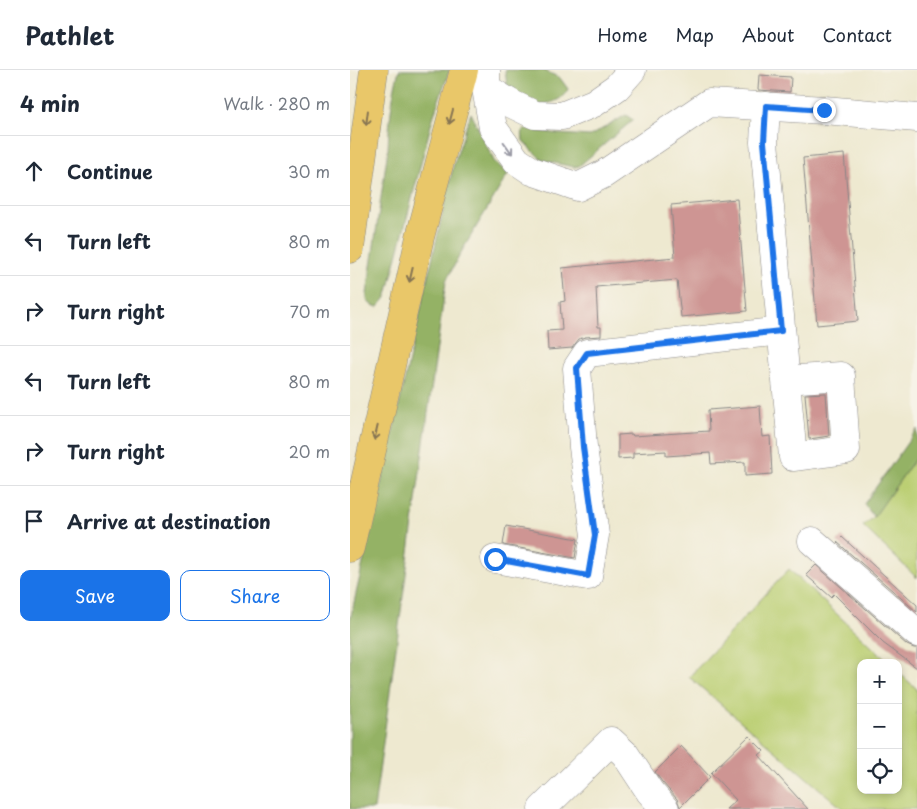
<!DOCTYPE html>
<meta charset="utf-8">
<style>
:root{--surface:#fff;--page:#f2f2f3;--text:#1f2937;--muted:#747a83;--line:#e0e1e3;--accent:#1a73e8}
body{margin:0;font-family:"Playpen Sans",sans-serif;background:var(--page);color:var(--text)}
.controls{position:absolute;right:15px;bottom:15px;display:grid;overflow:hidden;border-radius:10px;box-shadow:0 2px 8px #0003}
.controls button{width:45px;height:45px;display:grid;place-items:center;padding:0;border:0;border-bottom:1px solid var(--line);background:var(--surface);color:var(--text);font:25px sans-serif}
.stop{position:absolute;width:15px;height:15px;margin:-11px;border:4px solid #1a73e8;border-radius:50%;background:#fff}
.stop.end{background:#1a73e8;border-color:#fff;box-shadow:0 1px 5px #0008}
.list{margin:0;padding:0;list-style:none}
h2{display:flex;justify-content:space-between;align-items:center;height:65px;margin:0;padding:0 20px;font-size:21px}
h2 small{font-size:16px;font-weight:400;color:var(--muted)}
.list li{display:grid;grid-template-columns:32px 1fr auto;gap:15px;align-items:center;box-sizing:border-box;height:70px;padding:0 20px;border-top:1px solid var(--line)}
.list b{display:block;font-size:19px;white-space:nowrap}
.list em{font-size:16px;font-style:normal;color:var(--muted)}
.actions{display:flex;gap:10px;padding:15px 20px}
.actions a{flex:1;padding:11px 0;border:1px solid var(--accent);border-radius:10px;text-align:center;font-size:18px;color:var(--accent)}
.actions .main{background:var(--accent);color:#fff}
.icon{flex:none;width:28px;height:28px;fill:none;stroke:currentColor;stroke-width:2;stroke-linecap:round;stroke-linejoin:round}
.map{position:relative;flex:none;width:567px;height:739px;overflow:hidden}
header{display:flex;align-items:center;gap:30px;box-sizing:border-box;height:70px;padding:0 25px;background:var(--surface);border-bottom:1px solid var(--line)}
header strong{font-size:24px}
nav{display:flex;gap:28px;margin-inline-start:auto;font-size:18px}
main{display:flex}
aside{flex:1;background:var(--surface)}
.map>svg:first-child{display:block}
.green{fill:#bbcf73;stroke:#6e7857}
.forest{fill:#94b265;stroke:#5b6a50}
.building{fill:#ce9593}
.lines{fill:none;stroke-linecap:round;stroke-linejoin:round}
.minor-casing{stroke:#888686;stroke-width:29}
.highway-casing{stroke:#888686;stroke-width:29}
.minor{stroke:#fff;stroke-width:28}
.highway{stroke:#e9c769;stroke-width:28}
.oneway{stroke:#867452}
.oneway2{stroke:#9c9ca7}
.route{stroke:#1a73e8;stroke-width:6}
</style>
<header>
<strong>Pathlet</strong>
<nav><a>Home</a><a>Map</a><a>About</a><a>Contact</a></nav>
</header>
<main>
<aside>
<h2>4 min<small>Walk · 280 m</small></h2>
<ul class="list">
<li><svg class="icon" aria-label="ahead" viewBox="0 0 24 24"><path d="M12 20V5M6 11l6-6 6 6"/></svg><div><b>Continue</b></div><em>30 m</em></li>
<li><svg class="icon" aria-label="left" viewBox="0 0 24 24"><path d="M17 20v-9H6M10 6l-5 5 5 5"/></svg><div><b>Turn left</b></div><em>80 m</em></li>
<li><svg class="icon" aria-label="right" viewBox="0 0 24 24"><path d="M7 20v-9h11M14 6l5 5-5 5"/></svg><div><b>Turn right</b></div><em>70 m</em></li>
<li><svg class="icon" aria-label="left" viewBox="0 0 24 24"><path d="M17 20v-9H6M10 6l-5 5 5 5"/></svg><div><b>Turn left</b></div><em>80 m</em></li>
<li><svg class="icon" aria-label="right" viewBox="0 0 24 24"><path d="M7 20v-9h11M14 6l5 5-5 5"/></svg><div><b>Turn right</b></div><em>20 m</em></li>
<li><svg class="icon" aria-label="arrive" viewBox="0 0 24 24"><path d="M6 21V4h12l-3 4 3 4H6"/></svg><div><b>Arrive at destination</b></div></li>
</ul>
<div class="actions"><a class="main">Save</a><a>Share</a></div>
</aside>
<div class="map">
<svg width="567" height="739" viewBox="0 0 567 739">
<rect width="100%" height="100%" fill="#f7f3e8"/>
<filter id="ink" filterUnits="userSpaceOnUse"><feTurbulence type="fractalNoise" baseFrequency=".02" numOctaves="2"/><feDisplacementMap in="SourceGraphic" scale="10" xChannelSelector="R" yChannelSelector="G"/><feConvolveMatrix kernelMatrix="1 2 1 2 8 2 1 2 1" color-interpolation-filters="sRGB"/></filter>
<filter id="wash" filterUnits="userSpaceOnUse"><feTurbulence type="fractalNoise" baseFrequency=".0096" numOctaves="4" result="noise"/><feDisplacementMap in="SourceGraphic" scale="20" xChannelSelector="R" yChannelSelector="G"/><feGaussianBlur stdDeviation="1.12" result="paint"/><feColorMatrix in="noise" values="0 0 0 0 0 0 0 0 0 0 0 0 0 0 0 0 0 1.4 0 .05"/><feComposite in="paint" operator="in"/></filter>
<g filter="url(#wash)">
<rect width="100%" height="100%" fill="#eee9d0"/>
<g class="green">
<path d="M567,386V508L513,456L524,447Z"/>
<path d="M439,499L539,593H511V720H548V602L567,619V739H493L339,607Z"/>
</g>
<g class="forest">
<path d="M49,0H100L91,24L82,51L37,225L35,229L28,237C20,235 16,232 17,224L38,79C39,53 42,25 49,0Z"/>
<path d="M155,0H193L210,8L218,19C211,33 198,33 184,36L157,16Z"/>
<path d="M121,43L144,91L158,104L113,179L96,211L24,739H0V550L104,93Z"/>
<path d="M276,45L283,50L229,96L224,97L195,91L190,88L173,71L172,61L176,59L208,64L240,66Z"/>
<path d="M567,359V386L524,447L514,434Z"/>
</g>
<g id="blocks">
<g class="building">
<path d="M409,5L441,7L440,22L408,20Z"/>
<path d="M494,84L508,251L467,255L453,88Z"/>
<path d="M387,129L397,241L331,247L327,210L246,217L248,257H251V266L235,267L229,269L222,278L198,280L197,261L212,260L210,232L215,231L212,198L325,187L321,135Z"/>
<path d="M476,323L479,366L459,369L455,324Z"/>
<path d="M410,336L412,367L420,366L422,404L395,406V392L361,394L360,383L316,386V381L283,383V388L268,389V365L282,364L283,366L359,361L358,340Z"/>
<path d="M156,456L228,469L225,488L153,475Z"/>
<path d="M492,467L567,535V542L487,472Z"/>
<path d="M466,495L557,575L564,578H567V598L533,573L484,524L481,527L456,505Z"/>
<path d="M399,666L414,681L409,685L458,739H376L386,730L361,703Z"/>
<path d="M331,676L360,707L330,737L327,729L312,712L305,702Z"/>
</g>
</g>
</g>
<g filter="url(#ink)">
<use href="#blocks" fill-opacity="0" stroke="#888686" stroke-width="1"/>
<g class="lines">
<g class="minor-casing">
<g id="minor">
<path d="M136,0V18L143,58L167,91L182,101L228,117L254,104L359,33L474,40L567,48"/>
<path d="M136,18L162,34L185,45L212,46L244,33L267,17L282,0"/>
<path d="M416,36L414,72L443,387L496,380L491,306L436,310"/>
<path d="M462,471L567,563"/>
<path d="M145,489L238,506L245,465L233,377L227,298L237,283L431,261"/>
<path d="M192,739L261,671L275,684L300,722L315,739"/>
</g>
</g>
<g class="highway-casing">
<g id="highway">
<path d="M0,179L24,0"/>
<path d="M0,478L70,167L114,0"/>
</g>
</g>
<use href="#minor" class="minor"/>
<use href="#highway" class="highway"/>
</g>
<defs><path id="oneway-shaft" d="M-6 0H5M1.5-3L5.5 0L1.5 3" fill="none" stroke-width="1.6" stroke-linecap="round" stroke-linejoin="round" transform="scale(1.25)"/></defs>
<g class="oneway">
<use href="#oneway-shaft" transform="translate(101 47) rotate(105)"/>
<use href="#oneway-shaft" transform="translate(17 48) rotate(97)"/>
<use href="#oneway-shaft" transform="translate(61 205) rotate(103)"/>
<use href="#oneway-shaft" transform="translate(26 363) rotate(103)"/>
</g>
<use class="oneway2" href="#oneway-shaft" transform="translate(158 78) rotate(54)"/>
</g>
<g class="lines" filter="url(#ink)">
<path class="route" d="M145,489L238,506L245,465L233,377L227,298L237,283L431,261L414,72L416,36L474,40"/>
</g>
</svg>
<div class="controls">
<button>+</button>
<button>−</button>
<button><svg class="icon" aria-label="locate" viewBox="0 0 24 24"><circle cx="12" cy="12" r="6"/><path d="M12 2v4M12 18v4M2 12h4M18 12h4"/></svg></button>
</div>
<div class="stop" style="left:145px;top:489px"></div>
<div class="stop end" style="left:474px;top:40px"></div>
</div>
</main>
